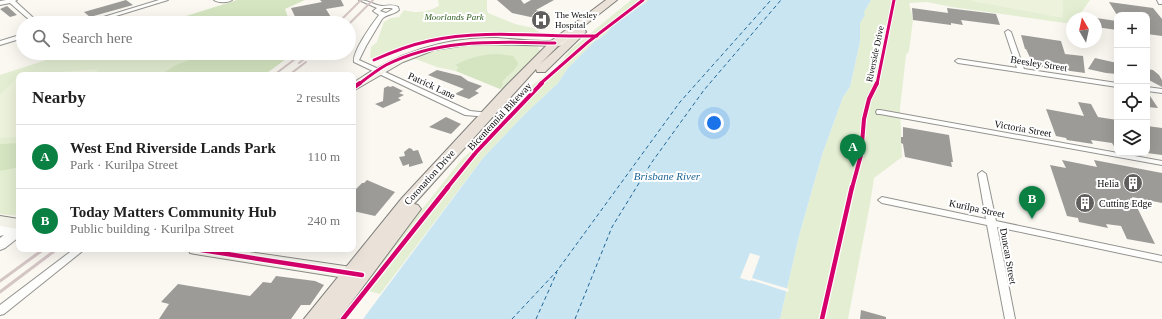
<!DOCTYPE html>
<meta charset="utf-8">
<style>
:root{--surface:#fff;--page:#f6f6f6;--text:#222;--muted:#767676;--line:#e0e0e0;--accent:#0b8043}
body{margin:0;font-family:"Times New Roman",serif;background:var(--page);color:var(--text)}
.controls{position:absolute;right:12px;top:12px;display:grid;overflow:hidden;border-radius:8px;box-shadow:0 4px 16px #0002}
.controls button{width:36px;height:36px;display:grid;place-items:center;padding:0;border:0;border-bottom:1px solid var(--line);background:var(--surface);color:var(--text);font:20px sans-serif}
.compass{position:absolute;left:1066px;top:12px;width:36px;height:36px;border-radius:50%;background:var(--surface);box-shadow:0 4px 16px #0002;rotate:351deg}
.you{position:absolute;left:714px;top:123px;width:14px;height:14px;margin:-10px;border:3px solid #fff;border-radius:50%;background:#1a73e8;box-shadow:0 0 0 6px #1a73e833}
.badge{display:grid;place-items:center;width:26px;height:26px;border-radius:50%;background:var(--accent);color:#fff;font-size:13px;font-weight:700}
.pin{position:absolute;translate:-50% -33px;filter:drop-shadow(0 1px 2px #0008)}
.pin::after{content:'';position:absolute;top:21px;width:14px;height:12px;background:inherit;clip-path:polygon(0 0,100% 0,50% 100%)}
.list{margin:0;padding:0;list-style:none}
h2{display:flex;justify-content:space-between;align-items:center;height:52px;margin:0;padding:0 16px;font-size:17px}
h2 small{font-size:13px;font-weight:400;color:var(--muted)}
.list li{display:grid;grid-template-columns:26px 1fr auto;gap:12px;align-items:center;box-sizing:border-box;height:64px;padding:0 16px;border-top:1px solid var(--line)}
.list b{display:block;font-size:15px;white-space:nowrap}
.list p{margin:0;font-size:13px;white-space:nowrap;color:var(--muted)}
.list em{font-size:13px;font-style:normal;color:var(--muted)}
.icon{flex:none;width:22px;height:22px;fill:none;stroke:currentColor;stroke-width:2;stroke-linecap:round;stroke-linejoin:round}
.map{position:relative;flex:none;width:1162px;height:319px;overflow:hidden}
.search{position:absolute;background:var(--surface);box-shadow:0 4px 16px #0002;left:16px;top:16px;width:340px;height:44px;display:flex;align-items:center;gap:10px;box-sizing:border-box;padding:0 14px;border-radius:22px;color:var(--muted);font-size:15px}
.panel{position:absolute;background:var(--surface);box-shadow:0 4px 16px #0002;left:16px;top:72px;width:340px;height:180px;border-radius:8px}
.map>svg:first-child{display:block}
.green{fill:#e3eed2}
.forest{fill:#d5e5c1}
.pitch{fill:#edf2dc}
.water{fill:#cae5f2}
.pier{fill:#faf8f1}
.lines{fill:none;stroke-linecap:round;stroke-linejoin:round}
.ferry{stroke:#1e6596;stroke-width:1;stroke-dasharray:4 3;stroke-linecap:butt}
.building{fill:#9d9b97}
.minor-casing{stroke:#949390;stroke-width:2}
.tertiary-casing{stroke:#949390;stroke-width:2}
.secondary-casing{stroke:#8a8986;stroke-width:2}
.trunk-casing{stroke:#81807d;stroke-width:2}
.minor{fill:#fefefd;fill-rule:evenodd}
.tertiary{fill:#fefefd;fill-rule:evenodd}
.secondary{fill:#f4f3e9;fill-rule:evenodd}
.trunk{fill:#eae2d8;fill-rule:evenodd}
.rail-far1{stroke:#d5c6c6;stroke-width:2}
.rail{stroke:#d5c6c6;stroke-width:3}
.cycleway-far2-casing{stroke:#fff;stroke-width:5}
.cycleway-far1-casing{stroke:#fff;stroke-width:6}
.cycleway-casing{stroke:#fff;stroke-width:7}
.cycleway-far2{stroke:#d6006c;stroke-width:3}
.cycleway-far1{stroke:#d6006c;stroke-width:4}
.cycleway{stroke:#d6006c;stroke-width:4.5}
.labels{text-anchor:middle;stroke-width:4;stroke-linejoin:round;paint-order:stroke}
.far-poi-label{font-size:9px;fill:#0d0d0d;stroke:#fff;text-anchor:start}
.far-park-label{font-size:9px;font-style:italic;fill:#306021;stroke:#fff}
.far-street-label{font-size:9px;fill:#0d0d0d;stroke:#fff}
.street-label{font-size:10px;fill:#0d0d0d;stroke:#fff}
.poi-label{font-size:10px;fill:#0d0d0d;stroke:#fff;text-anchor:end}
.water-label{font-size:11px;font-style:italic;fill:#1e6596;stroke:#fff}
</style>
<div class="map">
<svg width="1162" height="319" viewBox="0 0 1162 319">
<rect width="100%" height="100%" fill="#faf8f1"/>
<g class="green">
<path d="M438,0H487V10L488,13L515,24L533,28L539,32L548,35C500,32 453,31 408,45C396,48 385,54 374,58H370L371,47L377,42L384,22L391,18L399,17L404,10C417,14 428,12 439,6Z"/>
<path d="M631,0H649L612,26L606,34L594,42L568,68L558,83L525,114L483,158L380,294L359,288L462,159L499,127L523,100L530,87L558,66L570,50Z"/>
<path d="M871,0H1090L1077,18H1072V24L952,7L927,2L909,3L913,20L909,51L906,55L900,108L902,157L874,178L870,204L848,319H780L799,236L822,155L843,97L850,87L860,42V23L864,15V12Z"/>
<path d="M480,44H527L538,47L540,51L504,90L456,71L437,67L410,57L446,48Z"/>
<path d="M68,53H294L264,75H19V216L0,214V75Z"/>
</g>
<g class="forest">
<path d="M237,0H305L285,9L290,23H164Z"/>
<path d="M203,53H294L264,75H160L176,65L200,56Z"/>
<path d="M498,54L513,56L518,63C516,71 507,75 502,82L503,85L500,89L456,71L459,67L455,65C469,58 482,54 498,54Z"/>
<path d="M19,143V167L0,171V144Z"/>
</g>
<g class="pitch">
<path d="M971,0H1063V18L971,1Z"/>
<path d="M99,69L94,75H23Z"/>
<path d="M19,76V137L0,138V94Z"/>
</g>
<path class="water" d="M649,0H871L864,12L865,15L860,23V42L850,87L843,97L822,155L799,236L780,319H363L483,158L525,114L558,83L568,68L594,42L606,34L612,26Z"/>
<path class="pier" d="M750,253L760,256L752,278L789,289L788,292L751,280L750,281L740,278Z"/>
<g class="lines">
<g class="ferry">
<path d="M512,319L557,271L680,102L771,0"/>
<path d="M536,319L557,272"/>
<path d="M575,319L612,227L652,162L704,90L781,0"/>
</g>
</g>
<g class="building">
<path d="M126,0L133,5L90,17L84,12Z"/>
<path d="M320,0H341L344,6L326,9L332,19L327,23H298L291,8L322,2Z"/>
<path d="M497,0H521L524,4L531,0H554L536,10L541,12L535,18L512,13Z"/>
<path d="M1109,2L1153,8L1162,19V36L1147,34V15H1117Z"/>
<path d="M7,6L17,15L10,17L0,9Z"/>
<path d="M912,8L948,13L947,8L996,14L1000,25L961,20L963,25L951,23V25L913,20Z"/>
<path d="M1096,18L1117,21V30L1096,27Z"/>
<path d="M1021,35L1061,41L1065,54L1083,56L1085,73L1034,66L1026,49H1025Z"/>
<path d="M1095,58L1117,63V74L1106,73L1088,69Z"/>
<path d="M1147,69L1153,70L1159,75L1162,80V87L1147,79Z"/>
<path d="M437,70L461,76L468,81L482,86L475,91L479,93L469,99L455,94L464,89L428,75Z"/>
<path d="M388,86L390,87L393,86L403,91L399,93L404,95L398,98L401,100L383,108L375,104L383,101L384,88Z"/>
<path d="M1147,93H1148L1158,108L1147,107Z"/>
<path d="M1078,102L1091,104L1098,117L1117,120V151L1112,143L1091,140L1093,144L1067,140L1066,138L1056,136L1046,109L1084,116Z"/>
<path d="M446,117L461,124L451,134L429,127Z"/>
<path d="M1147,126L1162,128V155L1147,153Z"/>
<path d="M903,127L949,135L953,162H951L952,167L905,157L903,144L901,143V137H903Z"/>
<path d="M409,148L412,149L413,151L418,150L423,163L409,167V164L403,166L399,157L405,156L404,152Z"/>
<path d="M1062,160L1097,167L1094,160L1162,173V203L1132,197L1155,244L1127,239L1121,226L1106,224L1108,228L1079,222L1078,218L1067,216L1050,165L1066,168Z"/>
<path d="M367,180L395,192L375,216L353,211V192L362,183H364Z"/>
<path d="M276,276L315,281L324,285L310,305H301L291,319H159L169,304L161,302L178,284L250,296L263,282L271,283Z"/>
<path d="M861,310L886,317V319H860Z"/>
</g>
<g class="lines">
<g class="minor-casing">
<g id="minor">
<path d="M6,0H17L15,1L39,23H33L10,3L0,5V1Z"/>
<path d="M159,0H168L93,23H84Z"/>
<path d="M214,0H232C228,3 218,3 214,0Z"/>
<path d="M359,0C368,0 374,5 382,6C388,6 392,4 398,7L399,10C394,15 386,14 382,19L366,46L359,60L470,111L489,113L490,115L489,117L465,115L354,62C352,52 372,24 379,15L373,11L377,8ZM384,8H391L393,9L386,13L380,11Z"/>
<path d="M1008,30L1011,32L1024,69L1117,83V87L958,63L955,61L958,59L1017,68L1005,32Z"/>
<path d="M23,34V38L0,45V41Z"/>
<path d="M1147,87L1162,89V93L1147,91Z"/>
<path d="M877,110H880L1162,161V165L880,114H877L876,112Z"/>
<path d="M982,171L986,174L996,221L1162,256V262L997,227L1015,319H1005L987,225L882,203L878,200L882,197L986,219L978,174Z"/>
<path d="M74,249H85L4,314L0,315V305Z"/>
</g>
</g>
<g class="tertiary-casing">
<g id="tertiary">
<path d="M1157,0H1162V4H1159Z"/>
<path d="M13,219L17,220L19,223L17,226H19V237L5,248L0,250V238L4,235L0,236V226Z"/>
</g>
</g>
<g class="secondary-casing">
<g id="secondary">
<path d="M580,29L583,30L584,32L583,34L570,42L559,46L486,44L467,45L434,50L403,62L353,91V83C396,53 444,37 497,38C513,39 543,43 558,40C566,39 572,31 580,29Z"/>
<path d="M0,216L19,219V229L0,226Z"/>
<path d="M188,249H229L358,268L363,270L365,274L363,278L358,280L195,254L190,253Z"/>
</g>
</g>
<g class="trunk-casing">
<path id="trunk" d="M606,0H617L580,29L585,30L586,32L545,72H537L536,69L414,204L418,205L421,209L418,213L339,319H304L402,198L506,86L551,41ZM570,37L540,64L559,45Z"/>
</g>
<use href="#minor" class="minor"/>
<use href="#tertiary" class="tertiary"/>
<use href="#secondary" class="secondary"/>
<use href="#trunk" class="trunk"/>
<g class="rail-far1">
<path d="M338,23L361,0"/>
<path d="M349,24L373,0"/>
<path d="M299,63L312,53"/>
<path d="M274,75L303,53"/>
<path d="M289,75L306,62"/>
</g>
<g class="rail">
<path d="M0,281L44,249"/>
<path d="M0,292L57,249"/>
</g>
<g class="cycleway-far2-casing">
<g id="cycleway-far2">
<path d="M374,60C392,52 410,45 429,41C483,29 542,37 597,36"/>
<path d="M359,84C368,77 377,70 386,65C439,38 498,42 555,43"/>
<path d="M540,84L588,42L643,0"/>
<path d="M877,84L894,0"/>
</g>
</g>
<g class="cycleway-far1-casing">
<g id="cycleway-far1">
<path d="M353,88L360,83"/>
<path d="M447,188L477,151L542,83"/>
<path d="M852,188L861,155L864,119L869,99L877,83"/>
</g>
</g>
<g class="cycleway-casing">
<g id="cycleway">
<path d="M195,249L362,275"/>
<path d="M343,319L448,187"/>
<path d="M822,319L852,187"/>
</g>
</g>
<use href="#cycleway-far2" class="cycleway-far2"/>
<use href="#cycleway-far1" class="cycleway-far1"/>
<use href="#cycleway" class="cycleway"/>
</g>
<defs>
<g id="hospital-disc" transform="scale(1)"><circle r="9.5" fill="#605f5d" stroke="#fff"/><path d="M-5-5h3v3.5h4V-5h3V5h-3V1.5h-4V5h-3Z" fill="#fff"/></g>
<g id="building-disc" transform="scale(1)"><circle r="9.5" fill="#605f5d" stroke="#fff"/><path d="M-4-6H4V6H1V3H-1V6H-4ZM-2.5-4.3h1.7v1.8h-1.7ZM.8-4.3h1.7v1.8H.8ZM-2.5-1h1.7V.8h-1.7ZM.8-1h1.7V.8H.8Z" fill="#fff"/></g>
</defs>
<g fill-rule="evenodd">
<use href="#hospital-disc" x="541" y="20"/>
<use href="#building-disc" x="1133" y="183"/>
<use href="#building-disc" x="1085" y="203"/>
</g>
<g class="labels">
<g class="far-poi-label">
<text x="555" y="18">The Wesley<tspan x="555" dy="10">Hospital</tspan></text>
</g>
<g class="far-park-label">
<text x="454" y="20">Moorlands Park</text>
</g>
<g class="far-street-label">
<text transform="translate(875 54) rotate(-78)" y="3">Riverside Drive</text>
</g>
<g class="street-label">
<text transform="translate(1039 63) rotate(9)" y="4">Beesley Street</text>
<text transform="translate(432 85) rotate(25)" y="4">Patrick Lane</text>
<text transform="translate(499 116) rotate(-47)" y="4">Bicentennial Bikeway</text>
<text transform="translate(1023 128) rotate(10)" y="4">Victoria Street</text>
<text transform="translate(429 177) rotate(-48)" y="4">Coronation Drive</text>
<text transform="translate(977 208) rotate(12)" y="4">Kurilpa Street</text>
<text transform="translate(1009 256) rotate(80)" y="4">Duncan Street</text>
</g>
<g class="poi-label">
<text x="1119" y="187">Helia</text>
<text x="1099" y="207" text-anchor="start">Cutting Edge</text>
</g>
<g class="water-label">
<text x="667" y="180">Brisbane River</text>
</g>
</g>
</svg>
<div class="controls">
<button>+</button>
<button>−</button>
<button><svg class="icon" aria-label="locate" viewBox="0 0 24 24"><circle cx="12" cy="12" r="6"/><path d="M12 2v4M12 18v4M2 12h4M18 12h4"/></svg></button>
<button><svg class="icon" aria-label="layers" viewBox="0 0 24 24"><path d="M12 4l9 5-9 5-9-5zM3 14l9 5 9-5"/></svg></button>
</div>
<svg class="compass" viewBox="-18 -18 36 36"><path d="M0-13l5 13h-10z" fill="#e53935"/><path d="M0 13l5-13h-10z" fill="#767676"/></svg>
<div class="you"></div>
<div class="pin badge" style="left:853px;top:167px">A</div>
<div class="pin badge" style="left:1032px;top:219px">B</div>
<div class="search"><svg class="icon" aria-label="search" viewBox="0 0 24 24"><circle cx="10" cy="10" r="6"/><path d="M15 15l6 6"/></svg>Search here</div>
<section class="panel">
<h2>Nearby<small>2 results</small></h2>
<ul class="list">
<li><span class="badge">A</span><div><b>West End Riverside Lands Park</b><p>Park · Kurilpa Street</p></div><em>110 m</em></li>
<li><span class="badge">B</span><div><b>Today Matters Community Hub</b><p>Public building · Kurilpa Street</p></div><em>240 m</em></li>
</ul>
</section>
</div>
